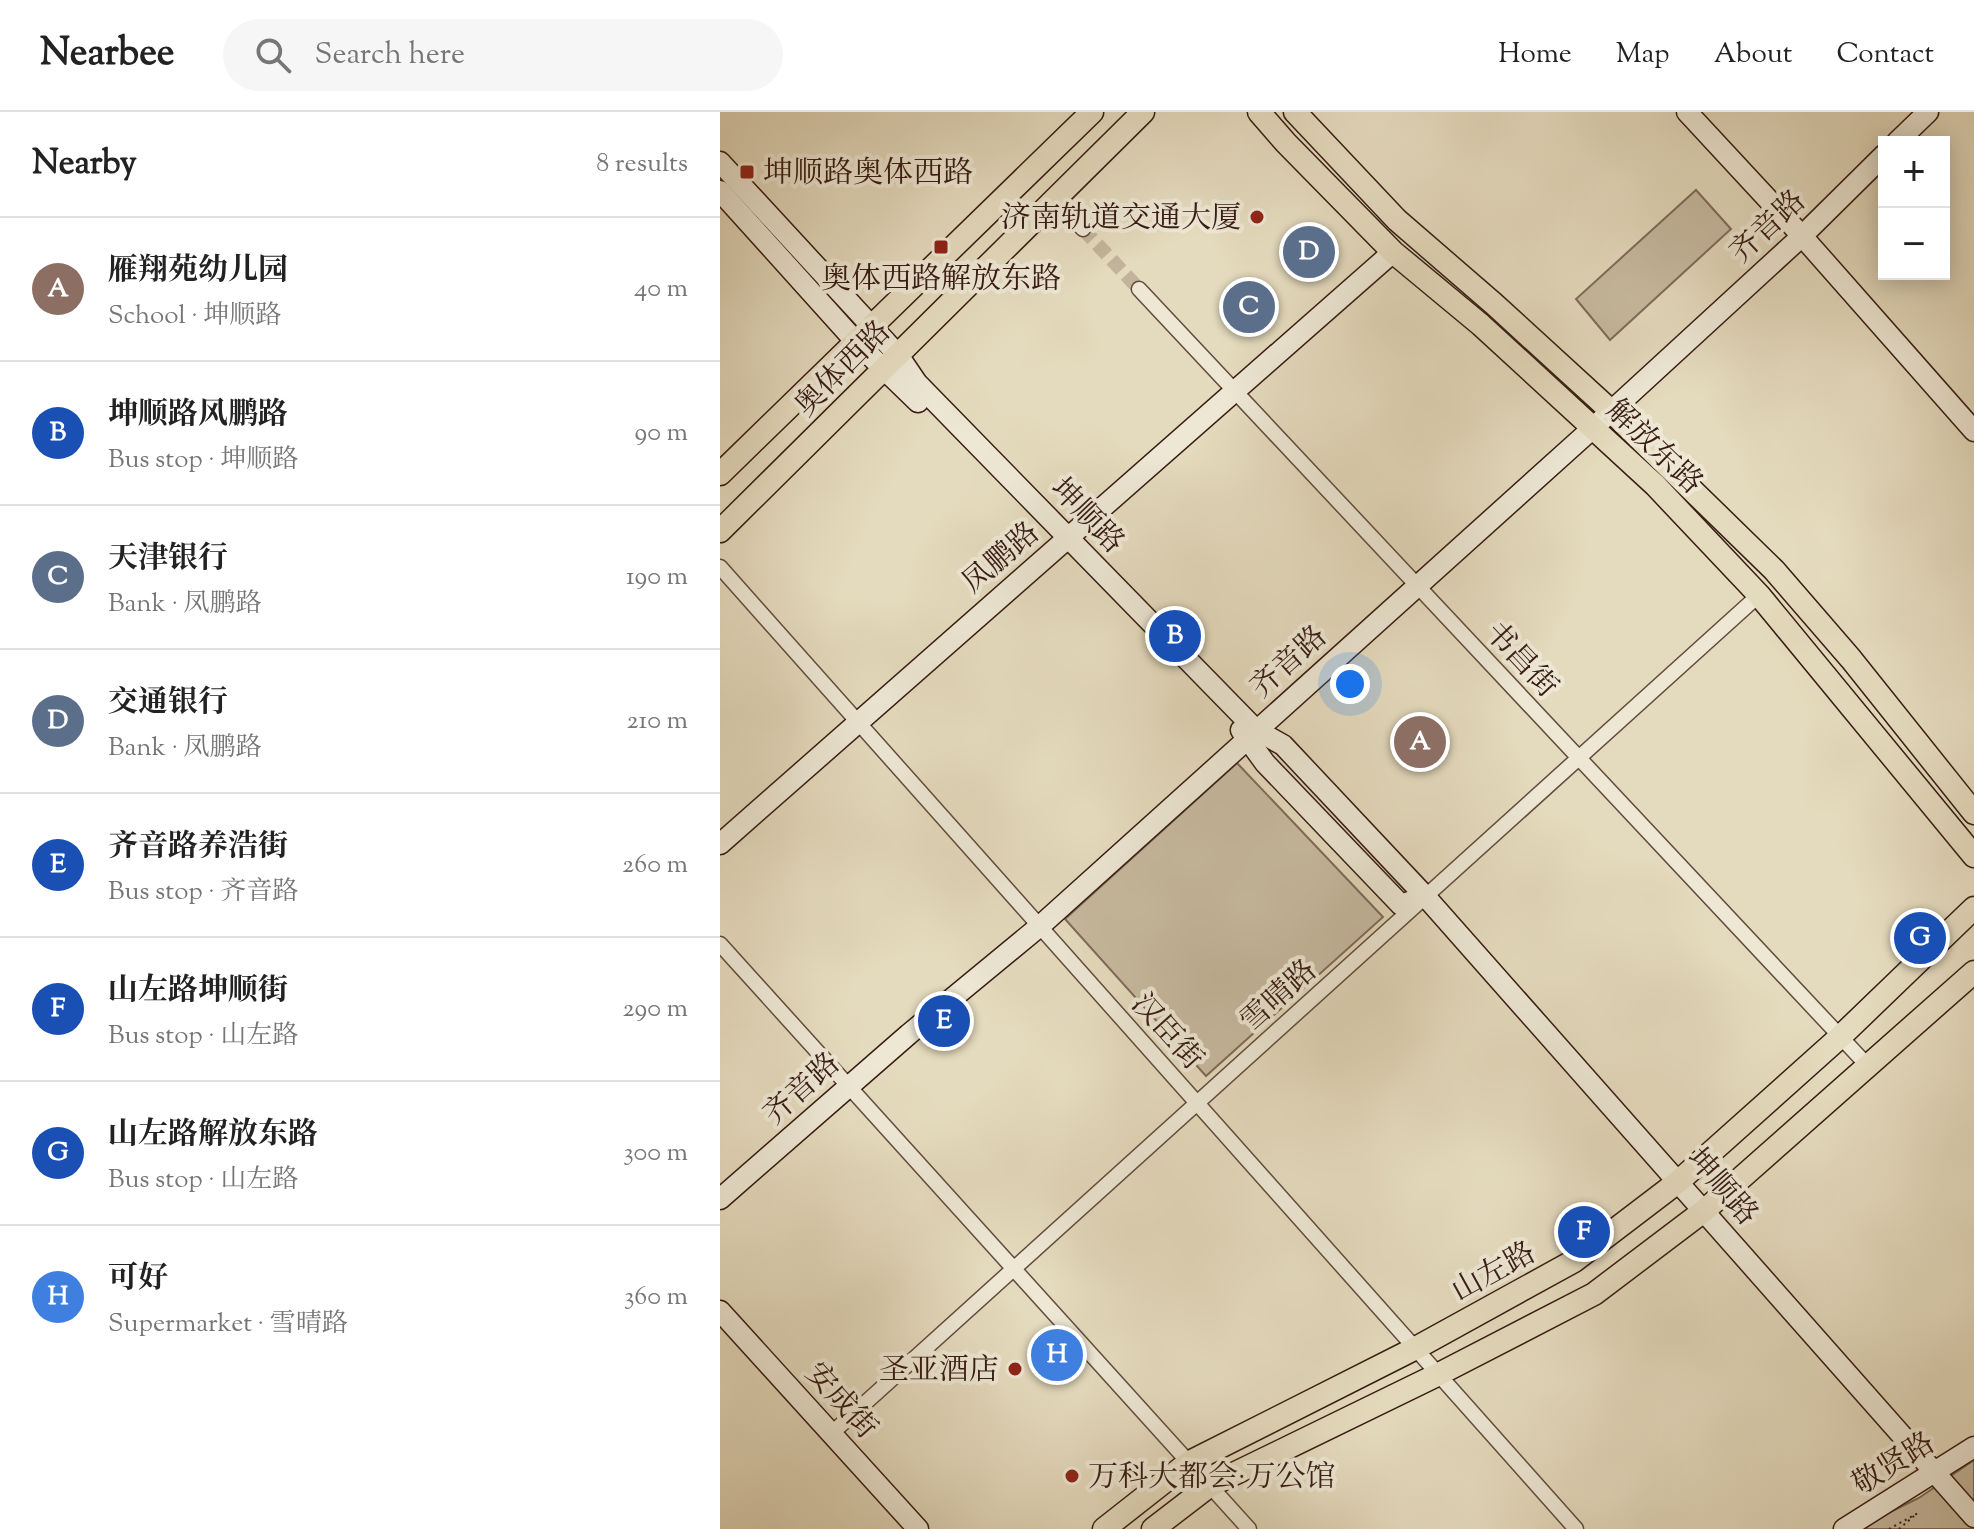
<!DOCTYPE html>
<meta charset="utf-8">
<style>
:root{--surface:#fff;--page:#f6f6f6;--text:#222;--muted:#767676;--line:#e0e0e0;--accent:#8f2418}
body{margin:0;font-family:"Sorts Mill Goudy","Noto Serif SC",serif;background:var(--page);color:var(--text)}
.controls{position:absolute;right:24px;top:24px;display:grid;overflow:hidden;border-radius:0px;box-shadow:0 4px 20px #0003}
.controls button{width:72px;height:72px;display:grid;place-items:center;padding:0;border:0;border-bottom:2px solid var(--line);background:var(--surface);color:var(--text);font:40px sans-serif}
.you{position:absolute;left:630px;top:572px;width:28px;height:28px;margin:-20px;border:6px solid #fff;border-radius:50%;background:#1a73e8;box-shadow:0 0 0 12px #1a73e833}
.badge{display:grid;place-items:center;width:52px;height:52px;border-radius:50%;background:var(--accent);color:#fff;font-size:26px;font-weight:700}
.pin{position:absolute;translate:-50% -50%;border:4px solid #fff;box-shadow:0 2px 8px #0006}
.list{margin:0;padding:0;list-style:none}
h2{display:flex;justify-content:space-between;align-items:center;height:104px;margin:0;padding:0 32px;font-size:34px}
h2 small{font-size:26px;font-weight:400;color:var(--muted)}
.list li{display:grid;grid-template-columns:52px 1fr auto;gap:24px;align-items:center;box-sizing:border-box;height:144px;padding:0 32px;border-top:2px solid var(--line)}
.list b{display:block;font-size:30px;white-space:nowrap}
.list p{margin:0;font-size:26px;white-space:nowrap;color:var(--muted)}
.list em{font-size:26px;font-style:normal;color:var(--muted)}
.icon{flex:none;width:44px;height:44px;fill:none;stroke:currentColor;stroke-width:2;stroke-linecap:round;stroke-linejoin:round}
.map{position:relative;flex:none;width:1254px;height:1417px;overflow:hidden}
header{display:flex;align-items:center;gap:48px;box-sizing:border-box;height:112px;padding:0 40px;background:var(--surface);border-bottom:2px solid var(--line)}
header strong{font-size:38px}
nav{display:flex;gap:44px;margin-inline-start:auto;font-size:28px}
.search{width:560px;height:72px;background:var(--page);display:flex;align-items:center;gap:20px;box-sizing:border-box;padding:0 28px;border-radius:44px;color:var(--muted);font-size:30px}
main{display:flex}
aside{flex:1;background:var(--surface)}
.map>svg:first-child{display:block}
.green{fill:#c7baa0;stroke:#7f6b5a;stroke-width:2}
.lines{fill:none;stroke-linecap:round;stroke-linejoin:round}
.street-tunnel{stroke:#c1b49b;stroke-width:14;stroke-dasharray:14 7;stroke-linecap:butt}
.street-casing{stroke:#624c3e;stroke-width:17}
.secondary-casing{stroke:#371c13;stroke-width:23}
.primary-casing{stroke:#371c13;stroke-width:25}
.path{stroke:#371c13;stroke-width:2;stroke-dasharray:2 4;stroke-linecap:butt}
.street{stroke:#ede7d4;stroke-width:14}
.secondary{stroke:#ede7d4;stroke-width:20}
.primary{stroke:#e4dabd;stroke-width:22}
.poi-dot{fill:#8f2418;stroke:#ede7d4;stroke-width:3}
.labels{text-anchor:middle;stroke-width:8;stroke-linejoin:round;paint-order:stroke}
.poi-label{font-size:30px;fill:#371c13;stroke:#ede7d4;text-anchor:start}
.street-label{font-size:30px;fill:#371c13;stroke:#ede7d4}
</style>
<header>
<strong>Nearbee</strong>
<div class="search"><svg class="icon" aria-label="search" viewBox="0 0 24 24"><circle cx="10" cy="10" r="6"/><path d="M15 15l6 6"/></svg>Search here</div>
<nav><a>Home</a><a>Map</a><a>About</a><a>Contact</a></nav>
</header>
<main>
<aside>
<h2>Nearby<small>8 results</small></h2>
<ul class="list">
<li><span class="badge" style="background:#8d6e63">A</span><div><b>雁翔苑幼儿园</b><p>School · 坤顺路</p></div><em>40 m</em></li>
<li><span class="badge" style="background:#1a4fb4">B</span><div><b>坤顺路风鹏路</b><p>Bus stop · 坤顺路</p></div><em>90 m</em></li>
<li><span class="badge" style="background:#5c6f8a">C</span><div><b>天津银行</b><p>Bank · 凤鹏路</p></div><em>190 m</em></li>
<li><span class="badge" style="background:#5c6f8a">D</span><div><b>交通银行</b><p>Bank · 凤鹏路</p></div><em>210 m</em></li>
<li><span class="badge" style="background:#1a4fb4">E</span><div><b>齐音路养浩街</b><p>Bus stop · 齐音路</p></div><em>260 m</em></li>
<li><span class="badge" style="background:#1a4fb4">F</span><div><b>山左路坤顺街</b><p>Bus stop · 山左路</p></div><em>290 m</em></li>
<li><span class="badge" style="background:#1a4fb4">G</span><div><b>山左路解放东路</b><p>Bus stop · 山左路</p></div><em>300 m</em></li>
<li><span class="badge" style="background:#3f7fe0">H</span><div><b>可好</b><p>Supermarket · 雪晴路</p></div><em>360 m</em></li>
</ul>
</aside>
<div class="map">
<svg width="1254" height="1417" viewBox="0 0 1254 1417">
<rect width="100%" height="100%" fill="#e4dabd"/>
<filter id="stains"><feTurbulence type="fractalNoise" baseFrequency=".0025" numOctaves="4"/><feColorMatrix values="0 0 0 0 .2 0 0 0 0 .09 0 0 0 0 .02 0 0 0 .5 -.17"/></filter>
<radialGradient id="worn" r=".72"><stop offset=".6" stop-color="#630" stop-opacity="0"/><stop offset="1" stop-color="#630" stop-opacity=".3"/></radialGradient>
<g class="green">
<path d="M976,78L1011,117L890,228L856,187Z"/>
<path d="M517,651L663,805L486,964L345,807Z"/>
<path d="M1254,1348V1417H1136L1199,1386Z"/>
</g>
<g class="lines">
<path class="street-tunnel" d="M363,117L419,177"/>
<g class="street-casing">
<g id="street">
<path d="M335,87L363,117"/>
<path d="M419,177L1147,953"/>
<path d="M0,455L856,1417"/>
<path d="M0,832L529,1417"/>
<path d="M112,1321L1039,483"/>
</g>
</g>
<g class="secondary-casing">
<g id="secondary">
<path d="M967,0L1082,124L1254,319"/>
<path d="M1177,30L1208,0"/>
<path d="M0,50L178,243L197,271L536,618L563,633L705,784L1254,1405"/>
<path d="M0,79L136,230L198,290"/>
<path d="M521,618L545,651L681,793L705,784"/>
<path d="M0,732L673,140"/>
<path d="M0,1087L189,922L320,814L874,315L1082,124L1164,43"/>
<path d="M0,1199L198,1417"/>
<path d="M1124,1417L1254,1335"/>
</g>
</g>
<g class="primary-casing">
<g id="primary">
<path d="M539,0L566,31L673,140L761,213L935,373L1039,483L1254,744"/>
<path d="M575,0L677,108L774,192L891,299L1054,458L1131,547L1254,701"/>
<path d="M0,362L372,0"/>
<path d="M0,419L423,0"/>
<path d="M384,1417L468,1351L696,1236L854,1149L959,1069L1120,925L1254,796"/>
<path d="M433,1417L489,1374L719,1262L874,1182L985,1098L1254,860"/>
</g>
</g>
<g class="path">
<path d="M1169,1417L1198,1401"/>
<path d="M1179,1417L1194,1404"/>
</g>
<use href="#street" class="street"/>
<use href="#secondary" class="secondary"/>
<use href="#primary" class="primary"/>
</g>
<g class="poi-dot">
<rect x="19" y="52" width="16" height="16" rx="4"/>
<circle cx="537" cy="105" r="8"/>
<rect x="213" y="127" width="16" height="16" rx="4"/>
<circle cx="295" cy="1257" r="8"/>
<circle cx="352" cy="1364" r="8"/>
</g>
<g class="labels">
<g class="poi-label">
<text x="43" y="70">坤顺路奥体西路</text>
<text x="521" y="115" text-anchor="end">济南轨道交通大厦</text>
<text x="221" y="176" text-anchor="middle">奥体西路解放东路</text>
<text x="279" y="1267" text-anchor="end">圣亚酒店</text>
<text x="368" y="1374">万科大都会·万公馆</text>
</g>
<g class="street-label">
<text transform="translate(1047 114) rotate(-43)" y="10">齐音路</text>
<text transform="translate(122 256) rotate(-45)" y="10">奥体西路</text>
<text transform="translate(935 334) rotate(44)" y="10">解放东路</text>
<text transform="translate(368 403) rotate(46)" y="10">坤顺路</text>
<text transform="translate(280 445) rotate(-41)" y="10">凤鹏路</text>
<text transform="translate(802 547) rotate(47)" y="10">书昌街</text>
<text transform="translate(568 549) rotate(-42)" y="10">齐音路</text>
<text transform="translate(558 883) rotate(-42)" y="10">雪晴路</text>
<text transform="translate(448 919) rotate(48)" y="10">汉臣街</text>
<text transform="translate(81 976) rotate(-42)" y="10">齐音路</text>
<text transform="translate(1003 1074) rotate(49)" y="10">坤顺路</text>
<text transform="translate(773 1159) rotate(-29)" y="10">山左路</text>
<text transform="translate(122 1288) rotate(48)" y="10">安成街</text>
<text transform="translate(1173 1351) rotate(-32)" y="10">敬贤路</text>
</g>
</g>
<rect width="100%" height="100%" filter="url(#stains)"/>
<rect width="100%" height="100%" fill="url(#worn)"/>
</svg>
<div class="controls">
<button>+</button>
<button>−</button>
</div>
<div class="you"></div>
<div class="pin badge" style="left:700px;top:630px;background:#8d6e63">A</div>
<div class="pin badge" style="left:455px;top:524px;background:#1a4fb4">B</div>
<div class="pin badge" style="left:529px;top:195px;background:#5c6f8a">C</div>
<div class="pin badge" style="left:589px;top:140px;background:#5c6f8a">D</div>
<div class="pin badge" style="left:224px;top:909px;background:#1a4fb4">E</div>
<div class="pin badge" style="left:864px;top:1120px;background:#1a4fb4">F</div>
<div class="pin badge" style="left:1200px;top:826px;background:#1a4fb4">G</div>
<div class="pin badge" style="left:337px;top:1243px;background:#3f7fe0">H</div>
</div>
</main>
